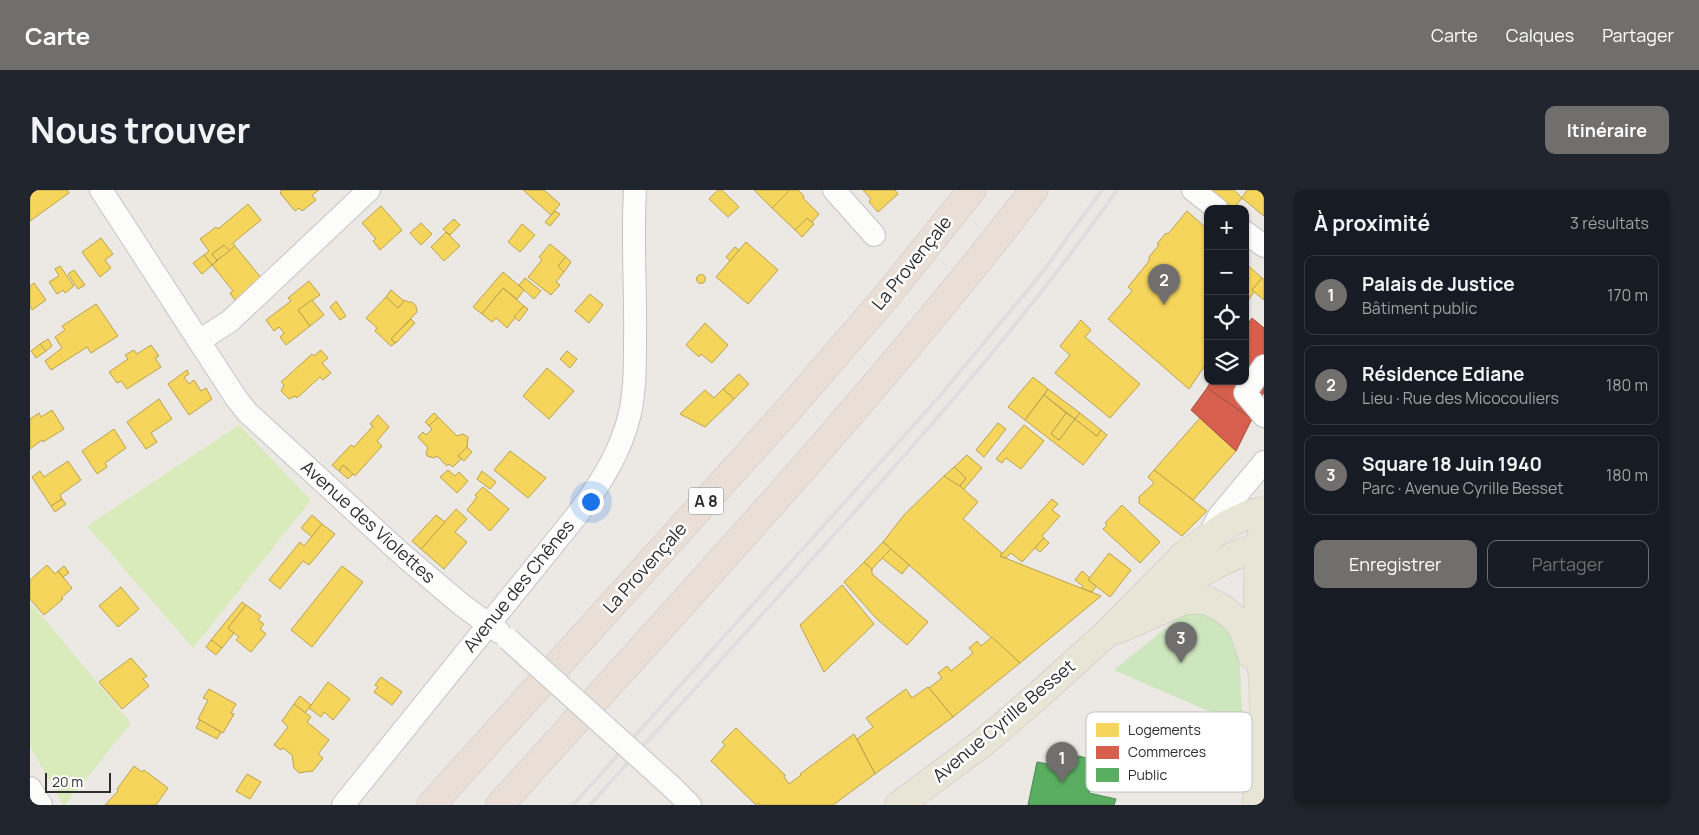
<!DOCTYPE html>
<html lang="fr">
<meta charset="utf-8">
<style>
:root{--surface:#171b24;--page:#20242c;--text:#f1f3f6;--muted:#9ea1a6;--line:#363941;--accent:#706f6e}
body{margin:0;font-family:Manrope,sans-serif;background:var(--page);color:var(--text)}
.controls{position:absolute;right:15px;top:15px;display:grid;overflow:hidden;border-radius:10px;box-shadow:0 1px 4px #0004}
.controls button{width:45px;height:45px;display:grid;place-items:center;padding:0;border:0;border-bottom:1px solid var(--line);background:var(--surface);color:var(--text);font:25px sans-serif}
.scale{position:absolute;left:15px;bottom:12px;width:66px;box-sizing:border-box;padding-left:5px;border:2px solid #2e2e2e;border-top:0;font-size:14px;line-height:18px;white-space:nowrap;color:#2e2e2e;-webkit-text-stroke:4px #fff;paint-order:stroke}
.you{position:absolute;left:560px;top:311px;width:18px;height:18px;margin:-12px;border:4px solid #fff;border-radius:50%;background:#1a73e8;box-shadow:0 0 0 8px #1a73e833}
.badge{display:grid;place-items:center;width:32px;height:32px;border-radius:50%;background:var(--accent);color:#fff;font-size:16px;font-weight:700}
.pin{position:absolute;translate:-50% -41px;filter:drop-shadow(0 1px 2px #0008)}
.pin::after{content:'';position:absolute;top:26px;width:18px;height:15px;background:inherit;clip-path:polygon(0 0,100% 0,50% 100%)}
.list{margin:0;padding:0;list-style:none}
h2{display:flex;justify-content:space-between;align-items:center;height:65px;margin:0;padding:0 20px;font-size:21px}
h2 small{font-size:16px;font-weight:400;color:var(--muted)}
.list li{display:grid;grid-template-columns:32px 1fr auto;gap:15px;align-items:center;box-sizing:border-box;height:80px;margin:0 10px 10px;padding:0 10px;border:1px solid var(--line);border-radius:10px}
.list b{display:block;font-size:19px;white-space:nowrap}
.list p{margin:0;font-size:16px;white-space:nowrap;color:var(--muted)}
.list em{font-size:16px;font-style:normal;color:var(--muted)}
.actions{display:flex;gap:10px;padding:15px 20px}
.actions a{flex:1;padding:11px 0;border:1px solid var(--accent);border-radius:10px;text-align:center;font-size:18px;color:var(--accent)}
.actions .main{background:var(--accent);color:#fff}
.icon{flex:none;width:28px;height:28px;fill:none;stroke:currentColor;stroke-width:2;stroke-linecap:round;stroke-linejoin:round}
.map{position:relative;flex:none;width:1234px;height:615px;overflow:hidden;border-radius:10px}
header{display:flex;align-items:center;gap:30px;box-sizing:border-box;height:70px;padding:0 25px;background:var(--accent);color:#fff}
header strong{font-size:24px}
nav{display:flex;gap:28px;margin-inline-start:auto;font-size:18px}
.intro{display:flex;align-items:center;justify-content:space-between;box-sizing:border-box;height:120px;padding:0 30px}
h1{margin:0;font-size:35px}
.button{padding:12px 22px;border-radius:10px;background:var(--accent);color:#fff;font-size:18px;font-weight:700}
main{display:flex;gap:30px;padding:0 30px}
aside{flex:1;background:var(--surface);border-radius:10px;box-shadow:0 1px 4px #0004}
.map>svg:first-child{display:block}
.green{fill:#cee6be}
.pitch{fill:#d9eabb}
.homes{fill:#f6d55c;stroke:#baa34e}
.shops{fill:#d6604d;stroke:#a45144}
.public{fill:#5aae61;stroke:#4d8852}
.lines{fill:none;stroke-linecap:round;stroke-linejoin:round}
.minor-casing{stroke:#c5c4c5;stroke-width:24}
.major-casing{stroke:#c6c5c4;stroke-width:29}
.highway-casing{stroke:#c6c5c4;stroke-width:29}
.minor{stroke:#fcfcfb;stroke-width:22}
.major{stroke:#e8e4d6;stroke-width:28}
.highway{stroke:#eadfd6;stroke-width:28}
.rail{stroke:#dfdfe1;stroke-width:4}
.minor-bridge-casing{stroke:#c5c4c5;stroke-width:24;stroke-linecap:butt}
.minor-bridge{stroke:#fcfcfb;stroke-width:22}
.labels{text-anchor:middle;stroke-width:5;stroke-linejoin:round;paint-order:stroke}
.shield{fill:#fff;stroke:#6d6d6d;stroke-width:1}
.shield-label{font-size:16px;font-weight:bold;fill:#2e2e2e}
.street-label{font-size:18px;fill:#2e2e2e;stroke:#fff}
.key{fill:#fff;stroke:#c0c0c0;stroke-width:1}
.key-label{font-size:14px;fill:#2e2e2e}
</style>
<header>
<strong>Carte</strong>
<nav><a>Carte</a><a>Calques</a><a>Partager</a></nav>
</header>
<div class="intro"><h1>Nous trouver</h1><a class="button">Itinéraire</a></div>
<main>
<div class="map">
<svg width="1234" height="615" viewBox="0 0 1234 615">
<rect width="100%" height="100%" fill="#ece8e4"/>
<path class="green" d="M1159,419H1174L1202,442L1209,465L1213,536L1084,480Z"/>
<g class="pitch">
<path d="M209,235L281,310L163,458L57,336Z"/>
<path d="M0,412L101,533L35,615H33L0,556Z"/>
</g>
<g class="homes">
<path d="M0,0H37L39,3L0,31Z"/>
<path d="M250,0H289L282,5L286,10L272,21L269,18L265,21L250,3L252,2Z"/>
<path d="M493,0H514L530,14L521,25Z"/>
<path d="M688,0H692L709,17L698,27L679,9Z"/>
<path d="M724,0H760L742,18Z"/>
<path d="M760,0H768L774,6L773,8L789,24L782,32L777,28L765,40L742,18Z"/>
<path d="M833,0H865L868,4L848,22L839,12L841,9Z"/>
<path d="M1181,0H1204L1212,8L1203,19Z"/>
<path d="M1217,0H1234V26L1212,8Z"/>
<path d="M218,14L231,30L203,53L205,56L200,61L194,55L182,64L187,70L182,75L174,65L179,61L170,49L186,37L188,39Z"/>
<path d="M351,16L372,40L350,60L343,51L346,49L332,33Z"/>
<path d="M525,21L530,24L520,36L515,32Z"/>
<path d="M1157,21L1178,40V171L1159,199L1078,129L1102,101L1098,97L1119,71V67L1129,55L1127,54L1136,43L1138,44Z"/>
<path d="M777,28L784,34L772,47L765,40Z"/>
<path d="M424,29L430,35L420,45L413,39Z"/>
<path d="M391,33L402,44L391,55L380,43Z"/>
<path d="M492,34L505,45L490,62L478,52Z"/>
<path d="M416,42L430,56L414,71L401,57Z"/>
<path d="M71,48L83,64L75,70L81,78L70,87L52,62Z"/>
<path d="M716,52L748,80L718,114L686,87Z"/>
<path d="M520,54L536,67L528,76L534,82L526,92L530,95L521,105L498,87L512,70L509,67Z"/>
<path d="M194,55L200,61L187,70L182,64Z"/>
<path d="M205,56L233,90L206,112L200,103L203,101L182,75Z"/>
<path d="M705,57L709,60L700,71L696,67Z"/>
<path d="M174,65L182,75L172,84L163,73Z"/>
<path d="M536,67L541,72L534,82L528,76Z"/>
<path d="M1215,73L1232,88L1222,100L1224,102L1215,115Z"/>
<path d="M30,76L44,96L35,103L33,100L27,104L19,92L29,86L25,79Z"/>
<path d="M44,80L55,95L48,99L38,84Z"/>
<path d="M473,82L494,100L487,109L473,98L452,124L443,117Z"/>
<circle cx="671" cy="89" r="4.5"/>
<path d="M495,88L511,101L504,109L489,95Z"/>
<path d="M1232,88L1234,89V110L1222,100Z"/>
<path d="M279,91L290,105L268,120L280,136L256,155L250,147L254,143L249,137L244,141L236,130L261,111L258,108Z"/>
<path d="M4,93L16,110L2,120L0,116V96Z"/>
<path d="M473,98L494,116L477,138L466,128L462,132L452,124Z"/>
<path d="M361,100L374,111L368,118L356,107Z"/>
<path d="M560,104L573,115L559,133L545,121Z"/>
<path d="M356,107L368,118L375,110L378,112H382L386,116L387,122L361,149L365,153L361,156L345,141L347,138L336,128Z"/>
<path d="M282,110L294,125L280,136L268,120Z"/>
<path d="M306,111L316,126L310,130L300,117Z"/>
<path d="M66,114L88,146L61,163L57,157L21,180L15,171L32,158L25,147L35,140L32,136Z"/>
<path d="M494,116L498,119L489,131L484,127Z"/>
<path d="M381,129L385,133L366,153L361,149Z"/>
<path d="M1051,130L1061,140L1055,147L1110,194L1080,228L1025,183L1040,165L1030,156Z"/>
<path d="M675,133L698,155L682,173L671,164L669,167L656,155Z"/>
<path d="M18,149L22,156L16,161L10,154Z"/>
<path d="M10,154L16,161L6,168L1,161Z"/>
<path d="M121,155L129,166L125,168L131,177L97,199L91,191L87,193L79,182L98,169L95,165L104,160L107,164Z"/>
<path d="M291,160L298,168L292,173L301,183L293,190L290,187L267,208L265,206L259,209L251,201L254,195L251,192L282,164L284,166Z"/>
<path d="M537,161L547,169L540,178L530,169Z"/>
<path d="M517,178L544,201L519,229L493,206Z"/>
<path d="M157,180L159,184L154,187L159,194L164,190L171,201L176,198L182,209L159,225L138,194Z"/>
<path d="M709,184L719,194L704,209L693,199Z"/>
<path d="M1003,187L1018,199L995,230L978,217Z"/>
<path d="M693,199L704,209L675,237L650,224L675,200L684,208Z"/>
<path d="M1018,199L1050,223L1045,229L1014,205Z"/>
<path d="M1014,205L1036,223L1021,244L1029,250L1045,229L1067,246L1071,240L1077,245L1053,275L995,230Z"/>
<path d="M129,209L142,229L121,243L127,252L116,259L97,232Z"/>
<path d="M22,220L34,239L13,252L12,250L0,259V229L9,223L11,227Z"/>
<path d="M404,223L408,227L399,236L395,232Z"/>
<path d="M1036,223L1045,229L1029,250L1021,244Z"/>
<path d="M1050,223L1071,240L1067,246L1045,229Z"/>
<path d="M348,225L359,237L347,251L352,256L325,286L313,275L309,281L302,275L321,255L324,257L343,236L340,234Z"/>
<path d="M408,227L427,246L433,244L438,247L437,257L428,266L431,269L423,277L419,274L417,276L407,266L404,268L397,266L396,262L398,258L388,247L393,242L396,245L402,239L399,236Z"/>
<path d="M1170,228L1206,261L1163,310L1124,280Z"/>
<path d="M968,233L976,239L954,267L946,260Z"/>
<path d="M994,235L1014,251L991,279L976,268L972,273L966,269Z"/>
<path d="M84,239L96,258L75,273L77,277L67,284L52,261Z"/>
<path d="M437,257L442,262L434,271L428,266Z"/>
<path d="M480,261L516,288L498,308L464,280Z"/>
<path d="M937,265L952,278L933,300L930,296L936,288L924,277Z"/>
<path d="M38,271L51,290L30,305L32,309L21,316L2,287L10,281L14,287Z"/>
<path d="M313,275L323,284L318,289L309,281Z"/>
<path d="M924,277L936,288L929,297L914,286Z"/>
<path d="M418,280L425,286L429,282L438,291L427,303L410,287Z"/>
<path d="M1124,280L1177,321L1152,346L1109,313V307L1124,293L1118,287Z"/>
<path d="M452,281L466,292L460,299L447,289Z"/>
<path d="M914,286L930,296L948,312L933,329L972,363L970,366L1071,406L990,473L853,352L874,325Z"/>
<path d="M453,297L479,319L460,341L437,320L447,307L445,305Z"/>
<path d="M32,309L36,314L25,322L21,316Z"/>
<path d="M1022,309L1028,314L1022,320L1030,326L1012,346L1014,348L992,372L981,363L976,368L970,366Z"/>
<path d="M1092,315L1130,352L1110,373L1073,339L1077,335L1075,333Z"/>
<path d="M426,319L437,329L425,342L437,352L414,379L391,359Z"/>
<path d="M282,325L292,334L282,347L271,338Z"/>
<path d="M406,325L415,332L391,359L382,351Z"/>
<path d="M292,334L305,344L279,375L273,371L250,399L239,390L270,352L274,356Z"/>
<path d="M1014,348L1019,353L1010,362L1005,358Z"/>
<path d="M853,352L861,359L842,379L834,372Z"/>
<path d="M861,359L879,375L872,384L852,368Z"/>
<path d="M1079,363L1101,380L1080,407L1058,390Z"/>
<path d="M834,372L842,379V384L898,432L877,455L846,428L814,392Z"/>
<path d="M17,375L25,384L28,381L42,398L31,408L33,409L14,425L0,409V390Z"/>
<path d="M34,376L39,383L33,387L28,381Z"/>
<path d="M312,376L333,392L282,457L261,440Z"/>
<path d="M1052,381L1060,388L1058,390L1066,396L1062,402L1051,398L1053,396L1045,390Z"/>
<path d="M812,395L844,434L794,482L770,435Z"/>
<path d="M91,397L109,419L88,437L69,416Z"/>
<path d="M212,412L216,415L198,438L204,443L192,458L181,450Z"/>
<path d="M216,415L231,426L228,430L234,434L230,439L236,444L221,462L206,450L209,447L198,438Z"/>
<path d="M962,447L990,473L923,527L899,498L912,488L908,483L917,476L921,481L943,463L939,458L947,451L951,456Z"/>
<path d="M181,450L192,458L186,465L176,457Z"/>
<path d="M101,468L117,486L113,489L119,496L92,519L69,492Z"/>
<path d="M351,487L372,502L362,515L344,502L348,497L345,495Z"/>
<path d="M298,492L320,509L303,530L294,522L291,527L279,518Z"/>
<path d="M898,497L923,527L845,584L827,549L843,537L836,528L876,499L882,508Z"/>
<path d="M179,499L206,514L201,523L204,524L193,543L168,529L178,510L173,508Z"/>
<path d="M270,506L281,515L275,523L264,514Z"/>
<path d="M264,514L281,527L277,532L299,550L288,564L293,568L282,582L281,581L269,583L264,578L262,565L253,558L251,560L244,555L258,537L252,531Z"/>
<path d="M170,530L191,542L187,549L166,538Z"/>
<path d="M706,538L755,585L754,587L759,594L771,585L770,584L824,544L845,584L803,615H730L729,613L726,615L681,571L695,555L692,552Z"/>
<path d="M104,576L112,582L114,580L138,598L126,615H75L88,601L87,599Z"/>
<path d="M217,584L231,592L220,609L206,601Z"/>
</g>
<g class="shops">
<path d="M1222,128L1234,138V202L1222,229L1177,198L1181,191H1215V138Z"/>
<path d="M1177,198L1222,229L1206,261L1161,220Z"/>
</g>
<path class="public" d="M1021,560L1066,570L1059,603L1086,609L1084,615H998L1007,572L1018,574Z"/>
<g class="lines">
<g class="minor-casing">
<g id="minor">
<path d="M71,0L206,208L217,222L375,367L432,415L469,442"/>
<path d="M804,0L844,45"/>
<path d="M1163,0L1187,19"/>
<path d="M1215,42L1234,56"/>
<path d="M169,151L200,131L339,0"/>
<path d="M1234,176L1215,203L1234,226"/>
<path d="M1179,346L1189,326L1234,272"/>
<path d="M642,597L660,615"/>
<path d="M0,598L11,615"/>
<path d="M313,615L543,330C568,298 591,263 600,223C605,200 605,176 605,152C606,101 602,50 605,0"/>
</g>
</g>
<g class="major-casing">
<g id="major">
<path d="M1128,411C1160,390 1197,364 1234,356"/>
<path d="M1087,440L1155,410H1176L1192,418L1207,431L1213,439L1222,466"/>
<path d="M1234,551C1233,532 1234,513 1233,493C1229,440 1223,385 1234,332"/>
<path d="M869,615L954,552L1012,502L1076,444L1154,365L1198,334L1222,323L1234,321"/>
<path d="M1226,615L1234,550"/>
</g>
</g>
<g class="highway-casing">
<g id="highway">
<path d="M401,615L760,218L855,108L942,0"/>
<path d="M470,615C652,413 838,215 1004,0"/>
</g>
</g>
<use href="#minor" class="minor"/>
<use href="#major" class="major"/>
<use href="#highway" class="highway"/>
<g class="rail">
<path d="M543,615L909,207L1011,84L1072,0"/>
<path d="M560,615C634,532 709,450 784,367C890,249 996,130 1087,0"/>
</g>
<g class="minor-bridge-casing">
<path id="minor-bridge" d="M478,449L642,597"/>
</g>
<use href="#minor-bridge" class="minor-bridge"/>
</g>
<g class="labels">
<rect class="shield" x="658.5" y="297.5" width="35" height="27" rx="4"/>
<g class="shield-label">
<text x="676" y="317">A 8</text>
</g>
<g class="street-label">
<text transform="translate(882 73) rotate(-51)" y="6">La Provençale</text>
<text transform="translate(338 332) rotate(42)" y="6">Avenue des Violettes</text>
<text transform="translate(615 378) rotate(-48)" y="6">La Provençale</text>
<text transform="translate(489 396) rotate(-51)" y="6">Avenue des Chênes</text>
<text transform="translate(974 531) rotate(-40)" y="6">Avenue Cyrille Besset</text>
</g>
</g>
<rect x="1056" y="522" width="166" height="80" rx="8" class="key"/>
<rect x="1066" y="533" width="23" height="14" fill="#f6d55c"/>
<rect x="1066" y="556" width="23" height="13" fill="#d6604d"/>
<rect x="1066" y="578" width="23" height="14" fill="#5aae61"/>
<g class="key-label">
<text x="1098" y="545">Logements</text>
<text x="1098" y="567">Commerces</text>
<text x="1098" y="590">Public</text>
</g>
</svg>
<div class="controls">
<button>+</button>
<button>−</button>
<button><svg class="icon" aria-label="locate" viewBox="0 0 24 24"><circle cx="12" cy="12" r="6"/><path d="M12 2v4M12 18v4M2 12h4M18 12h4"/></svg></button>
<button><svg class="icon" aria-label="layers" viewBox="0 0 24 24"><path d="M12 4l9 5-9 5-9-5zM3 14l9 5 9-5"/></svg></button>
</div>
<div class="scale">20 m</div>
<div class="you"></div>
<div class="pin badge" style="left:1032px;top:593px">1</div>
<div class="pin badge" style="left:1134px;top:115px">2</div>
<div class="pin badge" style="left:1151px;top:473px">3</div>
</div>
<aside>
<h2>À proximité<small>3 résultats</small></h2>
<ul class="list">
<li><span class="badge">1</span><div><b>Palais de Justice</b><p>Bâtiment public</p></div><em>170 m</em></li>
<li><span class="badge">2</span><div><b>Résidence Ediane</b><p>Lieu · Rue des Micocouliers</p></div><em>180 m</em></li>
<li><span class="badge">3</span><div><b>Square 18 Juin 1940</b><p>Parc · Avenue Cyrille Besset</p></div><em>180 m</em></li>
</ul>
<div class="actions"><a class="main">Enregistrer</a><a>Partager</a></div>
</aside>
</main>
